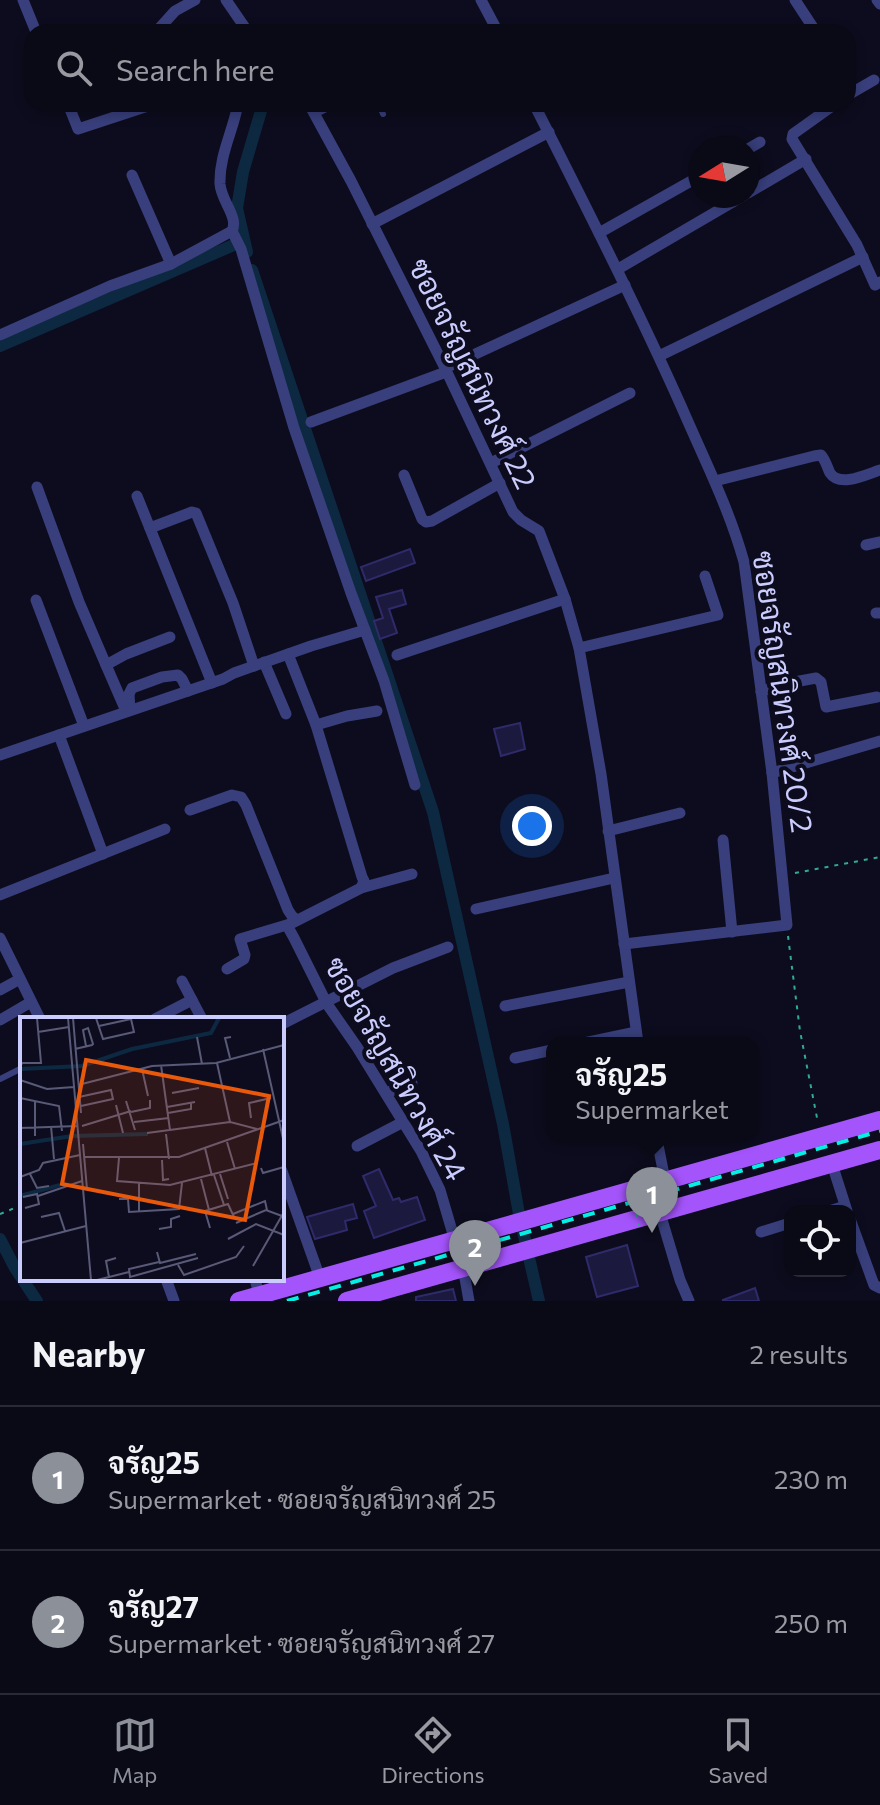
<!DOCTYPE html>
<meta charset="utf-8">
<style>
:root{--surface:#0a0916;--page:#181723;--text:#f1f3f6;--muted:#999aa1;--line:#2a2a35;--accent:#8c9099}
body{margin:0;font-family:Commissioner,Sarabun,sans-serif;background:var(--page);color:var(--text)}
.controls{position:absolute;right:24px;bottom:24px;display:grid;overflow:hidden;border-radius:16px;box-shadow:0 4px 12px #0003}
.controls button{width:72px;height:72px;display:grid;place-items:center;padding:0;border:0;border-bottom:2px solid var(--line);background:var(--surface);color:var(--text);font:40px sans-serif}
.compass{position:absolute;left:688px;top:136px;width:72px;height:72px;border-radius:50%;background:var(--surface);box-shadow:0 4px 12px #0003;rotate:259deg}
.you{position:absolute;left:532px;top:826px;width:28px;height:28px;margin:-20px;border:6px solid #fff;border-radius:50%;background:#1a73e8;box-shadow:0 0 0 12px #1a73e833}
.badge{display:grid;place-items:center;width:52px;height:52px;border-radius:50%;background:var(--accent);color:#fff;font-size:26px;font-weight:700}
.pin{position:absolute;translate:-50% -66px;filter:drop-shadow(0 2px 4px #0008)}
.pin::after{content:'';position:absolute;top:42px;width:28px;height:24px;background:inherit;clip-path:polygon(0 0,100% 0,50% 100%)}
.popup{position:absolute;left:546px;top:1037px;width:212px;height:104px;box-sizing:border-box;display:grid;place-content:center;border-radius:16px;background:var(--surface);filter:drop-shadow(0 2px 6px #0005);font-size:26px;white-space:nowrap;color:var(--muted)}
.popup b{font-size:30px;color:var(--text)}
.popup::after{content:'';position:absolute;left:50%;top:100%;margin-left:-16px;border:16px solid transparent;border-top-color:var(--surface)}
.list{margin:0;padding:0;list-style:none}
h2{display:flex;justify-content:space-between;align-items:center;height:104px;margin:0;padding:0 32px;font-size:34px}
h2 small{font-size:26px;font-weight:400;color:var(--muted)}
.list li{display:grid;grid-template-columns:52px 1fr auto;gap:24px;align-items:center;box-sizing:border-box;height:144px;padding:0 32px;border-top:2px solid var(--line)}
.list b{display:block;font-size:30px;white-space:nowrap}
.list p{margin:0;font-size:26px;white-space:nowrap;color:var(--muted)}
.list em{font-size:26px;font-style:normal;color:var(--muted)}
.icon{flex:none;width:44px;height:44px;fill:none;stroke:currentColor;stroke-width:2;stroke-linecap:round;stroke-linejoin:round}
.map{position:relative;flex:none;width:880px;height:1301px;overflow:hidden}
.search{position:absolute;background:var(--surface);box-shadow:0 4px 12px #0003;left:24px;right:24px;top:24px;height:88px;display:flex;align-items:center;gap:20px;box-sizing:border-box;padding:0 28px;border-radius:24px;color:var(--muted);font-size:30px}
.sheet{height:392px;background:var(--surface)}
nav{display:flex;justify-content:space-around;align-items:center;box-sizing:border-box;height:112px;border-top:2px solid var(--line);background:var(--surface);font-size:22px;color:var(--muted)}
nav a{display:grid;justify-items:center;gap:4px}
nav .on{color:var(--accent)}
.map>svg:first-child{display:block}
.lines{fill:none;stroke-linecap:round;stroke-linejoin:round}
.canal{stroke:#0d2941;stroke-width:12}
.building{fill:#1b193e;stroke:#2f2b6a;stroke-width:2}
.path{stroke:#30ac93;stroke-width:2;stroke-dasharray:4 6;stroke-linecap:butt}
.lane{stroke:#383f7c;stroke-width:6}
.street{stroke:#383f7c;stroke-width:11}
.primary{stroke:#a454fb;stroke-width:18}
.rail{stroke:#05efe4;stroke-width:4;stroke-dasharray:12 10;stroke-linecap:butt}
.path-bridge{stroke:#30ac93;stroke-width:2;stroke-dasharray:4 6;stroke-linecap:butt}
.labels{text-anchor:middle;stroke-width:8;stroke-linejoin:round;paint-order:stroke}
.street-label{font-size:30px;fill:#caccfe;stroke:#0d0c1e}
.inset-river{fill:none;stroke:#0d2941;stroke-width:4}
.inset-road{fill:none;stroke:#595978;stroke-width:2}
.view{fill:#e8590c;fill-opacity:0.15;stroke:#e8590c;stroke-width:4}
.inset-edge{fill:none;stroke:#caccfe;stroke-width:4}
</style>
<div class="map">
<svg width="880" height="1301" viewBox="0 0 880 1301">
<rect width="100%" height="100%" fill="#0d0c1e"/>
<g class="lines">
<g class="canal">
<path d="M247,252L237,208L243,172L263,104"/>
<path d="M252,270L433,812L503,1124L519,1214L539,1301"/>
<path d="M0,346L243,241"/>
<path d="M0,1239L15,1268L37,1301"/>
</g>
</g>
<g class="building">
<path d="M410,549L415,563L366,581L361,567Z"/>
<path d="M402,590L406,604L389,609L397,633L380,639L374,621L383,618L376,597Z"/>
<path d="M520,723L525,749L501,756L494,729Z"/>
<path d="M379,1169L393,1200L399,1198L401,1202L417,1197L425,1220L374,1238L364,1211L376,1206L363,1176Z"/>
<path d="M353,1204L357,1218L345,1221L347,1230L315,1239L307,1217Z"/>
<path d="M627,1245L638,1286L597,1297L586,1257Z"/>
<path d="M755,1288L759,1301H723V1300Z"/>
<path d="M453,1289L456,1301H416V1297Z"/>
</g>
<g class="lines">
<g class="path">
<path d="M795,873L880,857"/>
<path d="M788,936L800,1031L818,1123"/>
<path d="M0,1214L22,1205"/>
</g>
<g class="lane">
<path d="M379,104L383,114"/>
<path d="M316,114L337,104"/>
<path d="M0,1079L22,1068"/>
</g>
<g class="street">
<path d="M23,0L36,32"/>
<path d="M226,0L248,32"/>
<path d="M481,0L498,32"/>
<path d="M795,0L816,32"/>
<path d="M877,0L880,4"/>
<path d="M156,32L175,11L195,0"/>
<path d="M848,95L874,80"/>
<path d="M68,104L78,129L154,104"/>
<path d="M309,104L351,181L445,368L513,512L521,520L539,531L565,599L579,648L601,774L638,1043"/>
<path d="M534,104C585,205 636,305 682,408C704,459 729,508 744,562L772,773L787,925L624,944"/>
<path d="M835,104L793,134L792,139L857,245L875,285L880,282"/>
<path d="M748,149L760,142"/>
<path d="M132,175L171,264"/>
<path d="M748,193L806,159"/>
<path d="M372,224L549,132"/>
<path d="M232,231L241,249L294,428L351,593L384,681L415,785"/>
<path d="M599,233L700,176"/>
<path d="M618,269L743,196"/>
<path d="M0,335L110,286L171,264L232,231C239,217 221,201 220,184C219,156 233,131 238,104"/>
<path d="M659,356L863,257"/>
<path d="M445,368L625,285"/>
<path d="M311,422L446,372"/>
<path d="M491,463L630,393"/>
<path d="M404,475L422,519L426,522L432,521L500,483"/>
<path d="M715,481L814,456L821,455C826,461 827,467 830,473C840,488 867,474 880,470"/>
<path d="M37,487L79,602L106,665"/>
<path d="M137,496L212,683"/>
<path d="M150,528L192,512L196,513L233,603L254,666"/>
<path d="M866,545L880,542"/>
<path d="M36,600L84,726"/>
<path d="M876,613H880"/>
<path d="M579,648L718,615L705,576"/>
<path d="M288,654L316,725L362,877L364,881L361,888"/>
<path d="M397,655L565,599"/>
<path d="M264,662L286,714"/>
<path d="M761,692L778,685L816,678L821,682L826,707L877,697"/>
<path d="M130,710L129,694L132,688L162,677L178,675L182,679L188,691"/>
<path d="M126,711L106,665L126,654L170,637"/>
<path d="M316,725L347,716L377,711"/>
<path d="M59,735L103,854"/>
<path d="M0,755L223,679L234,673L311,646L365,630"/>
<path d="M772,773L880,741"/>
<path d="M190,810L232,795L241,797L246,805L288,910L292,916L297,920"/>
<path d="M608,831L680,813"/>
<path d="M723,840L732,932"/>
<path d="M0,895L165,829"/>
<path d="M476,909L614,878"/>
<path d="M290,924L289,929L294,938L327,1004L357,1047L421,1151L440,1190L455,1241"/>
<path d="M0,938L40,1019"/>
<path d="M227,969L244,959L245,955L240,939L290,924L361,888L412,874"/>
<path d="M182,981L202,1019"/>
<path d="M0,990L20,979"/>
<path d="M505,1006L629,982"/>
<path d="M155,1019L192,1000"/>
<path d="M0,1020L31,1002"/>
<path d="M282,1024L393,968L448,947"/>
<path d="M584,1043L636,1032"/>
<path d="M515,1058L552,1050"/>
<path d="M386,1093L412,1083"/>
<path d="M656,1135L665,1180"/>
<path d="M357,1146L403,1122"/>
<path d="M832,1164L847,1211"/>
<path d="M282,1171L320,1278"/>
<path d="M829,1211L845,1206"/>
<path d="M660,1213L680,1280L689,1301"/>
<path d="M850,1219L874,1285L880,1288"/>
<path d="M761,1232L790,1223"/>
<path d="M463,1267L469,1301"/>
<path d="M166,1279L174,1301"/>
<path d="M255,1279L259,1295"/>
</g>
<g class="primary">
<path d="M239,1301L880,1120"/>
<path d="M347,1301L880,1150"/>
</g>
<path class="rail" d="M287,1301L880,1131"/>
<path class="path-bridge" d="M628,1185L639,1226"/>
</g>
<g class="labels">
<g class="street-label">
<text transform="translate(472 374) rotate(64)" y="10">ซอยจรัญสนิทวงศ์ 22</text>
<text transform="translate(782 692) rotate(82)" y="10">ซอยจรัญสนิทวงศ์ 20/2</text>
<text transform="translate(395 1069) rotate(60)" y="10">ซอยจรัญสนิทวงศ์ 24</text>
</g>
</g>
<g transform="translate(20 1017)">
<rect width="264" height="264" fill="#0d0c1e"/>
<path class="inset-river" d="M0,52L62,49L112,32L191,16L199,1M0,127L52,119L128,117M0,179L40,168"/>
<path class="inset-road" d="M48,1L71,263M53,1L61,96M76,1L83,22L114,15L111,2L79,9M18,15L49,10M177,20L182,47M55,32L72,28L73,27L68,11L63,13L66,29M243,32L264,126M210,41L205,21L211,20M197,46L210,105L237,112M141,48L150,113M0,51L2,46H21L17,1M122,52L128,79M0,63L27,72L54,70M58,68L132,49L196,46L264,28M152,76L179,71M59,80L91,73L93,82L61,89M0,81L39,89L42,114M106,84L115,113M15,85V119M96,88L103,116M147,90L175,85M111,95L130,91V83M148,96L171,92V85M231,101L229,86L251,81M114,105L149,101M31,109L34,142M62,109L111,94M0,111L58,109M127,116L210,105M146,117L149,142M207,125L215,152M63,127L67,172M185,131L192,159M65,140H159L264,103M99,141L97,164L150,168L237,146M142,143L143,163L149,162M241,151L243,156L264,150M10,157L17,171L29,169M200,157L208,182M194,158L204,188M0,160L19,153L23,146L60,138M181,162L189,193M18,179L62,164M3,180L17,177L19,187L5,191M99,182H108L109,195L159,192L162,166M119,195V166M213,197L245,184L247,193M21,200L39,196L45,214M216,206L246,193L262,199M190,211L185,194L208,187L214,200M139,212L151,210V202L160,199M208,222L236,207L264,218M0,226L66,209M137,235L140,246L176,237M139,245L109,252L110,260L178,241M158,248L164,258L216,240L224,229M233,249L264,195M89,260L86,244L96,241M77,263L109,255"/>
<path class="view" d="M66,43L249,79L225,203L42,167Z"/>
<rect width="264" height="264" class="inset-edge"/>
</g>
</svg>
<div class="controls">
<button><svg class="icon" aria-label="locate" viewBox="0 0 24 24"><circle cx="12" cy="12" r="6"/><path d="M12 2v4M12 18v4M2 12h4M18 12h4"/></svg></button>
</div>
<svg class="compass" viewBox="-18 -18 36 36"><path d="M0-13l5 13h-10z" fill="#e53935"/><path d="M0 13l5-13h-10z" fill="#999aa1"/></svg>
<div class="you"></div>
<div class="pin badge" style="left:652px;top:1233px">1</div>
<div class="popup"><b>จรัญ25</b>Supermarket</div>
<div class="pin badge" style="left:475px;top:1286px">2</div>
<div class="search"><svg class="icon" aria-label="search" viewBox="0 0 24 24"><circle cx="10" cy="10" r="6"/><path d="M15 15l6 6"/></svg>Search here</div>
</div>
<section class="sheet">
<h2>Nearby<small>2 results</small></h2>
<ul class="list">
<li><span class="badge">1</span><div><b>จรัญ25</b><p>Supermarket · ซอยจรัญสนิทวงศ์ 25</p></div><em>230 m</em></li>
<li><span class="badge">2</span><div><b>จรัญ27</b><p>Supermarket · ซอยจรัญสนิทวงศ์ 27</p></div><em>250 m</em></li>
</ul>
</section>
<nav>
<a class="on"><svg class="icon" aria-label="map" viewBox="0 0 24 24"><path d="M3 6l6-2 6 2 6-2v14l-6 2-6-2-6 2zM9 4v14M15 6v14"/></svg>Map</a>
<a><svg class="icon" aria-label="directions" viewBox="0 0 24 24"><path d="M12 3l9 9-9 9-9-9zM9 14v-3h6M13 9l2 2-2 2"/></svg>Directions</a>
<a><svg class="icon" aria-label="saved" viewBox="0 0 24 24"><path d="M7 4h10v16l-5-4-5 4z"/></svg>Saved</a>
</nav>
